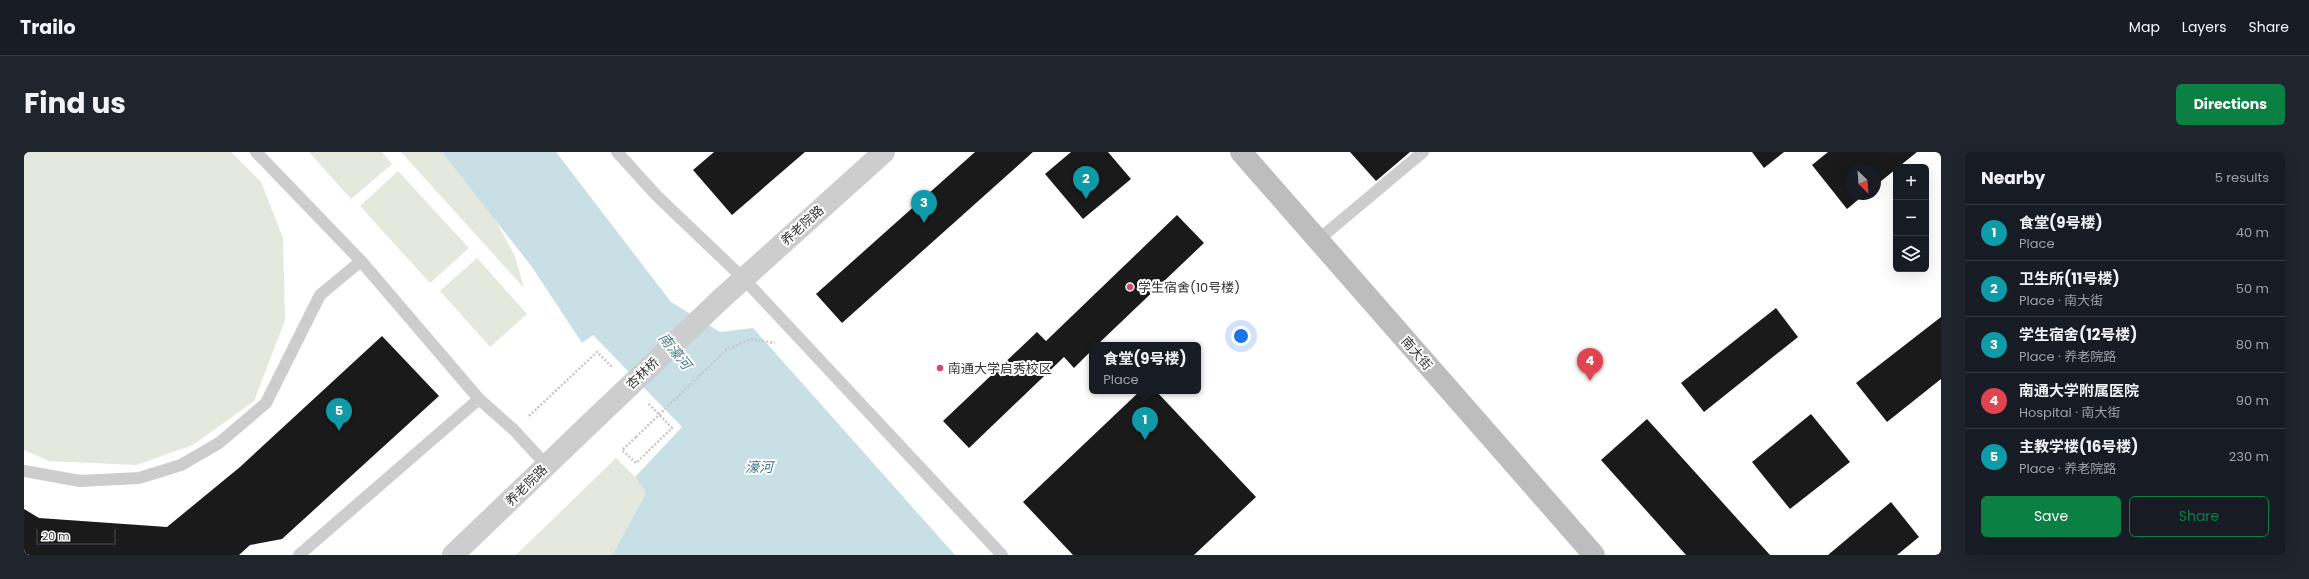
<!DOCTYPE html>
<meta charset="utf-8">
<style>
:root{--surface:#171b24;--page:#20242c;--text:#f1f3f6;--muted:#9ea1a6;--line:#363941;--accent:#0b8043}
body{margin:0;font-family:Poppins,"Noto Sans SC",sans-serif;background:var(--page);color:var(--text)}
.controls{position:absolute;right:12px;top:12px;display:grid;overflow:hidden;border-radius:6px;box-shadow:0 4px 16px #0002}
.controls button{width:36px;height:36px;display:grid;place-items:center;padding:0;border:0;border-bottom:1px solid var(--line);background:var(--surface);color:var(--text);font:20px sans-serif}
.compass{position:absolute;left:1821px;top:12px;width:36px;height:36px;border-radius:50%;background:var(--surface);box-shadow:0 4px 16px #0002;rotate:155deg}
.scale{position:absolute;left:12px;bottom:10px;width:80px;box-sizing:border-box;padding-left:4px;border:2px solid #333;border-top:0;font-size:11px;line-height:14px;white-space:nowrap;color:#333;-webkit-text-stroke:3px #fff;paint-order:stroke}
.you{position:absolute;left:1217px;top:184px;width:14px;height:14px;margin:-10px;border:3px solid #fff;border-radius:50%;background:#1a73e8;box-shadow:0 0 0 6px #1a73e833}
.badge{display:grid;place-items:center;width:26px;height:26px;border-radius:50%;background:var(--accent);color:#fff;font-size:13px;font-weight:700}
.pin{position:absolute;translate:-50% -33px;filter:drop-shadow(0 1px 2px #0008)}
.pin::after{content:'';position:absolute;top:21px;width:14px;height:12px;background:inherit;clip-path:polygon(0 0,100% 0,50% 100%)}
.popup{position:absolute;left:1065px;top:190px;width:112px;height:52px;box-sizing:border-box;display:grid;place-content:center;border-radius:6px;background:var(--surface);filter:drop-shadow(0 1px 3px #0005);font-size:13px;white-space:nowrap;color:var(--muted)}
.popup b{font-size:15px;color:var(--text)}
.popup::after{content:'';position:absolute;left:50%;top:100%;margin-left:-8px;border:8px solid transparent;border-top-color:var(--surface)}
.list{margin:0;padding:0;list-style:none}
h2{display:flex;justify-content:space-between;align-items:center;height:52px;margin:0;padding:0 16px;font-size:17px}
h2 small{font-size:13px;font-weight:400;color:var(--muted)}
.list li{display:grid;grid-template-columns:26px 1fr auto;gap:12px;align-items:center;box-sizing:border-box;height:56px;padding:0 16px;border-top:1px solid var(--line)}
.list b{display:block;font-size:15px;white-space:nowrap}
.list p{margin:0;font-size:13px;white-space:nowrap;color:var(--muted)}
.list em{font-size:13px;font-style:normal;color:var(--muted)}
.actions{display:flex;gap:8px;padding:12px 16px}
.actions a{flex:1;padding:9px 0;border:1px solid var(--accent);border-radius:6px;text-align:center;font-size:14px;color:var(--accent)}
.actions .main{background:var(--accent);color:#fff}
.icon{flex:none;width:22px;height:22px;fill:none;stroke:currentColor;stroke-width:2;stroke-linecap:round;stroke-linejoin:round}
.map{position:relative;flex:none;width:1917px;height:403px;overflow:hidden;border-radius:6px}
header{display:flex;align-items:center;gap:24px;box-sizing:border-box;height:56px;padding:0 20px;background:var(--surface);border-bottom:1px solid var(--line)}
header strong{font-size:19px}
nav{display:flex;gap:22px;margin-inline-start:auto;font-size:14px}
.intro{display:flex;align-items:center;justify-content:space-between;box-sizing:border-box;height:96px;padding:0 24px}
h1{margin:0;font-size:28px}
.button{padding:10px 18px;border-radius:6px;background:var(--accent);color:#fff;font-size:14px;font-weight:700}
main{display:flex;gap:24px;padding:0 24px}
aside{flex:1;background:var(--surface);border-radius:6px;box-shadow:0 4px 16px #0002}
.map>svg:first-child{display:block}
.green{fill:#e4e8dd}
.water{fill:#c8e0e5}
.building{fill:#1a1a1a}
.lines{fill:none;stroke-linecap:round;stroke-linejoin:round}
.path{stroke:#c7c7c7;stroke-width:2.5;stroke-dasharray:2 2;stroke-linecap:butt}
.service{stroke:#cdcdcd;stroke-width:12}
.tertiary{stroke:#cdcdcd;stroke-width:22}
.secondary{stroke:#bdbdbd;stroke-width:22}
.path-bridge{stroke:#c7c7c7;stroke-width:2.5;stroke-dasharray:2 2;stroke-linecap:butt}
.tertiary-bridge{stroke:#cdcdcd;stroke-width:22}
.poi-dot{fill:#d5496e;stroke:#fff;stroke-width:1.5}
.labels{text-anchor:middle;stroke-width:4;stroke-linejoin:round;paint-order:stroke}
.street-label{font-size:13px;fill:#333;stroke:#fff}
.poi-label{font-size:13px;fill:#333;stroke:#fff;text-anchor:start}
.water-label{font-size:14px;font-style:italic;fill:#447a88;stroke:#fff}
</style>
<header>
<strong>Trailo</strong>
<nav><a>Map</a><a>Layers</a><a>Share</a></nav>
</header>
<div class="intro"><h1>Find us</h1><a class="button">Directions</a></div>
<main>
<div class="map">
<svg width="1917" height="403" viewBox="0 0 1917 403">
<rect width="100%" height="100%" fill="#fff"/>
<g class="green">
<path d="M0,0H207L237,30L259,86L261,168L230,249L169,293L112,313L25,309L0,298Z"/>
<path d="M285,0H358L368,12L327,47Z"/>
<path d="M377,0H418L467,60L491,104L500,136Z"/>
<path d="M374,19L445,96L406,131L336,54Z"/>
<path d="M453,106L503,162L466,195L416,139Z"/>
<path d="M592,306L611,325L622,341L588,403H492Z"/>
</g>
<path class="water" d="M418,0H532L647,150L696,180L729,176L931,403H588L622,341L611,325L658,275L569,183L558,191L508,115Z"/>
<g class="building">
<path d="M690,0H781L708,63L669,18Z"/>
<path d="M951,0H1009L818,171L792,142Z"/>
<path d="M1047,0H1084L1107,27L1059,67L1021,22Z"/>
<path d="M1326,0H1386L1352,29Z"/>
<path d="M1728,0H1760L1740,16Z"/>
<path d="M1804,0H1893L1851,34V18H1827V42H1841L1823,57L1788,13Z"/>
<path d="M1153,63L1180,91L1073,193H1068V198L1050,216L1040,205L945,296L919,269L1013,180L1022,189Z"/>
<path d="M1752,156L1774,185L1680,260L1657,231Z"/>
<path d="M1917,165V227L1863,270L1832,231Z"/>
<path d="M358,184L415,244L258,387L226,393L215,403H0V357L15,366L143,375L216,315Z"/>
<path d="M1116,239H1132L1232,345L1170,403H1049L999,350Z"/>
<path d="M1787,262L1826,310L1766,357L1728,310Z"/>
<path d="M1623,267L1746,403H1662L1577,308Z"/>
<path d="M1867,350L1895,385L1873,403H1804Z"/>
</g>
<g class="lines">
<g class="path">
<path d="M505,264L573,200L589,216"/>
<path d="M612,285L598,298L612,311L648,276L624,251"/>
</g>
<g class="service">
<path d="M232,0L337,109L455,247L490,278L523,314"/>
<path d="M593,0L633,44L720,127L978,403"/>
<path d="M1294,88L1399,0"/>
<path d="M0,319L56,329L115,326L157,313L195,291L242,251L296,143L337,109"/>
<path d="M275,403L455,247"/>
</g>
<g class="tertiary">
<path d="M697,147L860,0"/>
<path d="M429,403L575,263"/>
</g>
<path class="secondary" d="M1217,0L1570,403"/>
<path class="path-bridge" d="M612,285L702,198L727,187L751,191"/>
<path class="tertiary-bridge" d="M575,263L697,147"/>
</g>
<g class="poi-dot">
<circle cx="1106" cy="135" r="4"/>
<circle cx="916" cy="216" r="4"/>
</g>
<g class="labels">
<g class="street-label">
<text transform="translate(778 73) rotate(-42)" y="5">养老院路</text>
<text transform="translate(1393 201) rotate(49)" y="5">南大街</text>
<text transform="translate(618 221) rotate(-43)" y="5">杏林桥</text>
<text transform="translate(502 333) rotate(-44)" y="5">养老院路</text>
</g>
<g class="poi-label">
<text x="1114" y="140">学生宿舍(10号楼)</text>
<text x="924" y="221">南通大学启秀校区</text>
</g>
<g class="water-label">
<text transform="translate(651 199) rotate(51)" y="5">南濠河</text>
<text x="735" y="320">濠河</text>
</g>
</g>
</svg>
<div class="controls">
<button>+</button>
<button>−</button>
<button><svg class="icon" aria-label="layers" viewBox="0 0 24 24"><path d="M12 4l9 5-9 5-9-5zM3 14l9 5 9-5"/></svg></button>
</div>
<svg class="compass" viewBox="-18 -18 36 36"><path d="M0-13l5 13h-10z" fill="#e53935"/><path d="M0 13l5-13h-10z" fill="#9ea1a6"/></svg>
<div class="scale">20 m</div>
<div class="you"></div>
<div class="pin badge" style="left:1121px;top:288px;background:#0f9aa8">1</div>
<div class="popup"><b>食堂(9号楼)</b>Place</div>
<div class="pin badge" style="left:1062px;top:47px;background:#0f9aa8">2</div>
<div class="pin badge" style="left:900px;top:71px;background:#0f9aa8">3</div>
<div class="pin badge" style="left:1566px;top:229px;background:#e0444e">4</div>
<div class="pin badge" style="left:315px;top:279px;background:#0f9aa8">5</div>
</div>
<aside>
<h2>Nearby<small>5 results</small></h2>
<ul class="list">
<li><span class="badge" style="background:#0f9aa8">1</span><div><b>食堂(9号楼)</b><p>Place</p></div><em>40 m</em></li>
<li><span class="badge" style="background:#0f9aa8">2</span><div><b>卫生所(11号楼)</b><p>Place · 南大街</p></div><em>50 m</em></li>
<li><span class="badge" style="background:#0f9aa8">3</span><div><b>学生宿舍(12号楼)</b><p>Place · 养老院路</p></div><em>80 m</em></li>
<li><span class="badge" style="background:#e0444e">4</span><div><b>南通大学附属医院</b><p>Hospital · 南大街</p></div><em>90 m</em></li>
<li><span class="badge" style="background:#0f9aa8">5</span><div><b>主教学楼(16号楼)</b><p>Place · 养老院路</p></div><em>230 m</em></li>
</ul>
<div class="actions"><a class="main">Save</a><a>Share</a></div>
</aside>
</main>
